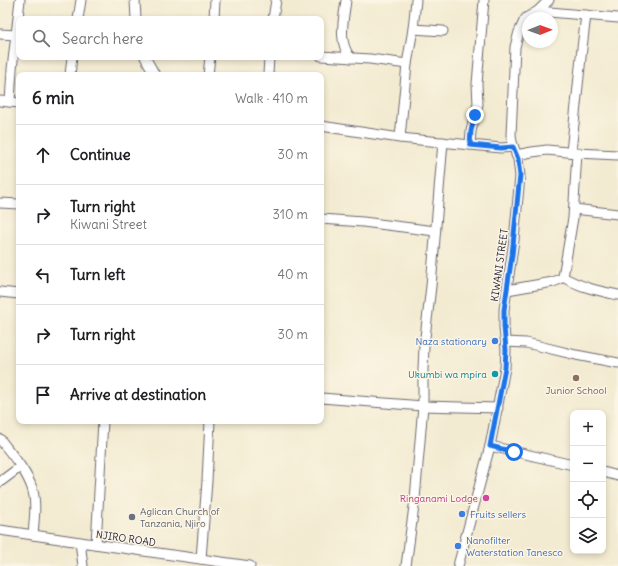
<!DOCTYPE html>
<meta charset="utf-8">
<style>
:root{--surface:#fff;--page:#f6f6f6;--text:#202124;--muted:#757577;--line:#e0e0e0}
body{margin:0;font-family:Delius,sans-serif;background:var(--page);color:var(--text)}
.controls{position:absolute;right:12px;bottom:12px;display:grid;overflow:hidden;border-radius:8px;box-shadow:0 2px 6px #0003}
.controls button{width:36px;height:36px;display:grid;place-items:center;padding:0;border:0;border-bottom:1px solid var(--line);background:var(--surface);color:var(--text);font:20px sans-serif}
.compass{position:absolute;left:522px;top:12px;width:36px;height:36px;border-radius:50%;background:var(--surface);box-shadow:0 2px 6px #0003;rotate:89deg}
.stop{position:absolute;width:12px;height:12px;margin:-9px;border:3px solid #1a73e8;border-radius:50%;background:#fff}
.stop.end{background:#1a73e8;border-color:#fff;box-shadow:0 1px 4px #0008}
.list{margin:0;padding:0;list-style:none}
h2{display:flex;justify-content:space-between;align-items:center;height:52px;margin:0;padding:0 16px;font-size:17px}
h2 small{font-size:13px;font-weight:400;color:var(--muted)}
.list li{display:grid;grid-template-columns:26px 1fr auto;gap:12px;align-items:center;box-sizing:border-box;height:60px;padding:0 16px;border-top:1px solid var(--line)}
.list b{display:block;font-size:15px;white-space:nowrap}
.list p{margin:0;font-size:13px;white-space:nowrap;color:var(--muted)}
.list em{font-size:13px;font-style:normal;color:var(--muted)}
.icon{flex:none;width:22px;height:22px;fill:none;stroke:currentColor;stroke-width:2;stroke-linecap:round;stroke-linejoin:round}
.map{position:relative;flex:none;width:618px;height:566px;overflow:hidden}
.search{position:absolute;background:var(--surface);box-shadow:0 2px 6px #0003;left:16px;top:16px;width:308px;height:44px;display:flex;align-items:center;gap:10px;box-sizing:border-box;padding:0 14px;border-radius:8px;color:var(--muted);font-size:15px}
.panel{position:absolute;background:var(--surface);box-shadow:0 2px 6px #0003;left:16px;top:72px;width:308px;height:352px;border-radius:8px}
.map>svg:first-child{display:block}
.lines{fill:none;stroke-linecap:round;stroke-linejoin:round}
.minor-casing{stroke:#6b6870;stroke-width:11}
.minor{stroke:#fff;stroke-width:9}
.route{stroke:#1a73e8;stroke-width:5}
.shop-dot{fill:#3f7fe0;stroke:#fcf5e5;stroke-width:1.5}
.culture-dot{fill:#0f9aa8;stroke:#fcf5e5;stroke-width:1.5}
.education-dot{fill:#8d6e63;stroke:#fcf5e5;stroke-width:1.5}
.hotel-dot{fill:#d1479c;stroke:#fcf5e5;stroke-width:1.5}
.worship-dot{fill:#6b7280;stroke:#fcf5e5;stroke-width:1.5}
.labels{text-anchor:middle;stroke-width:3;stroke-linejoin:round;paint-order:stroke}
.street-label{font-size:10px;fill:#22223b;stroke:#fcf5e5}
.shop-label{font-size:10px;fill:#366cbe;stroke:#fcf5e5;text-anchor:start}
.culture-label{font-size:10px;fill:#0d838f;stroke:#fcf5e5;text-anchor:end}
.education-label{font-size:10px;fill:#785e54;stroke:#fcf5e5}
.hotel-label{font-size:10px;fill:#b23c85;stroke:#fcf5e5;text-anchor:end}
.worship-label{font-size:10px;fill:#5b616d;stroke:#fcf5e5;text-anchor:start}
</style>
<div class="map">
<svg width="618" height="566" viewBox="0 0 618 566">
<rect width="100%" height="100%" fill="#fcf5e5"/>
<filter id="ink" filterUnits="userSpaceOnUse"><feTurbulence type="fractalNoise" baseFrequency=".025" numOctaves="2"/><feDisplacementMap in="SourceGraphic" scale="8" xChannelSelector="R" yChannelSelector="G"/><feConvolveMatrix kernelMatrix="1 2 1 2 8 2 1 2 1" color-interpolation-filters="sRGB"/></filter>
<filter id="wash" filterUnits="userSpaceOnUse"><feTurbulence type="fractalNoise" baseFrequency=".012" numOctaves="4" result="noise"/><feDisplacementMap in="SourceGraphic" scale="16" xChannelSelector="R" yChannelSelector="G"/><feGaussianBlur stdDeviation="0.9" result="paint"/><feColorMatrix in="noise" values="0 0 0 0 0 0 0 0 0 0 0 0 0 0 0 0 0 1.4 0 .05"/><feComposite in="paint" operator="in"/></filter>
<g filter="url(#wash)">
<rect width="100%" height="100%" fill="#f3ebd1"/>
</g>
<g filter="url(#ink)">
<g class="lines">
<g class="minor-casing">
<g id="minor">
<path d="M135,0L136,19"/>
<path d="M346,0C344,18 337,43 351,58"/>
<path d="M538,11L618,18"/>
<path d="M78,19L81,0"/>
<path d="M214,19L215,0"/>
<path d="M273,19L276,0"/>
<path d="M413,29L443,31"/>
<path d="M0,34L16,35"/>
<path d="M321,56L370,59L407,64"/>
<path d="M145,57L155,75"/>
<path d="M70,75L72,57"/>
<path d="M208,75L210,57"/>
<path d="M268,75L269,57"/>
<path d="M0,101L19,103"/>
<path d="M10,102L12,69L20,0"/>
<path d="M321,126L400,138L501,148L513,147"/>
<path d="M400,138L407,64L413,29L416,0"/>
<path d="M470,145L471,131L478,104L477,84L484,0"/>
<path d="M571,152L582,48L586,15"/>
<path d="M516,155L532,152L547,150L577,153L618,155"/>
<path d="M0,203L19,204"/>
<path d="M574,209L618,214"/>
<path d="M321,219L363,222L435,231"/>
<path d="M563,277C580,287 599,291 618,295"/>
<path d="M507,290L553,282L558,280L563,277L564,271L573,218L577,153"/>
<path d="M0,292L19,294"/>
<path d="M506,342L526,343L539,346L576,355L618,363"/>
<path d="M321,398L423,406L498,408"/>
<path d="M0,439C11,454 26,470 32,488C37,502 34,521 33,535"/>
<path d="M490,446L573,465"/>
<path d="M603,472L618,476"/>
<path d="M0,482L20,467"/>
<path d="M0,530L80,542L250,566"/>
<path d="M80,542L83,566"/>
<path d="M96,544L103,421"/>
<path d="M201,559L207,481L210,421"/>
<path d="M406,566L415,499L423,406V370L424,346L431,286L443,142"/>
<path d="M458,566L490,446L505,368L506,350L504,327V310L514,240L520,176L518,159L512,142L511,135L515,47L519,32L524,21L526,18L538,11L549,0"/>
</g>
</g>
<use href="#minor" class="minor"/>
</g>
</g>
<g class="lines" filter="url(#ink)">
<path class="route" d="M475,115L471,131L470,145L501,148L513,147L518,159L520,176L519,184L512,255L504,310V327L506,350L505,368L490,446L514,452"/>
</g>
<g class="shop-dot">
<circle cx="495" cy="341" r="4"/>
<circle cx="462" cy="514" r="4"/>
<circle cx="458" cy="546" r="4"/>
</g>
<circle class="culture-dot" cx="495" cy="374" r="4"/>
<circle class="education-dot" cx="576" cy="378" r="4"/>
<circle class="hotel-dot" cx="486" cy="498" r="4"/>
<circle class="worship-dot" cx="132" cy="517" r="4"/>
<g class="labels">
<g class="street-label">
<text transform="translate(499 265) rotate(-82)" y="4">KIWANI STREET</text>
<text transform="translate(126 538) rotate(8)" y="4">NJIRO ROAD</text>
</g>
<g class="shop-label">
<text x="487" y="345" text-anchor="end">Naza stationary</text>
<text x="470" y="518">Fruits sellers</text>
<text x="466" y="544">Nanofilter<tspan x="466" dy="12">Waterstation Tanesco</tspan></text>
</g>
<g class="culture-label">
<text x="487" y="378">Ukumbi wa mpira</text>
</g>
<g class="education-label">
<text x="576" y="394">Junior School</text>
</g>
<g class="hotel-label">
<text x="478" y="502">Ringanami Lodge</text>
</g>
<g class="worship-label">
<text x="140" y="515">Aglican Church of<tspan x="140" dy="12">Tanzania, Njiro</tspan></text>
</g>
</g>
</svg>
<div class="controls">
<button>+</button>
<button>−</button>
<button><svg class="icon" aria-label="locate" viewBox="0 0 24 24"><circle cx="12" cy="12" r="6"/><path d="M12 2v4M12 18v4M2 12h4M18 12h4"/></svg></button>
<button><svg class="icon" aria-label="layers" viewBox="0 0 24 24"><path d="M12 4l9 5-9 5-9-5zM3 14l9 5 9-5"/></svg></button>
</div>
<svg class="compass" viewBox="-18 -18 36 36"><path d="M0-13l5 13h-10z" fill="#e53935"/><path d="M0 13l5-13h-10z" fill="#757577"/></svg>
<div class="stop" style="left:514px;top:452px"></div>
<div class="stop end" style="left:475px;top:115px"></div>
<div class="search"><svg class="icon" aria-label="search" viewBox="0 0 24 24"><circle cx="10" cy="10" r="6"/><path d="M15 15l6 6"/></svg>Search here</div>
<section class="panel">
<h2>6 min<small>Walk · 410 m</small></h2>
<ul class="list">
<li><svg class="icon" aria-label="ahead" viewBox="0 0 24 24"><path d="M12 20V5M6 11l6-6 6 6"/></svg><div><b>Continue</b></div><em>30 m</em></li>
<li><svg class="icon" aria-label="right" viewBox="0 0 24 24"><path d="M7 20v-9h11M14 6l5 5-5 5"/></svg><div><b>Turn right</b><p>Kiwani Street</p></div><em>310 m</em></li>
<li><svg class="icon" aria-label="left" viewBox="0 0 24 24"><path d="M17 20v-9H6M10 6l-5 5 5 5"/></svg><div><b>Turn left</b></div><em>40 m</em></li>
<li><svg class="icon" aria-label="right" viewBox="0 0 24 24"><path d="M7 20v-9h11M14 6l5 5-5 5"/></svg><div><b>Turn right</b></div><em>30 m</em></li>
<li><svg class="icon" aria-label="arrive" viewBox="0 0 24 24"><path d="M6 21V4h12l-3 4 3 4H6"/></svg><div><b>Arrive at destination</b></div></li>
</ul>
</section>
</div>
